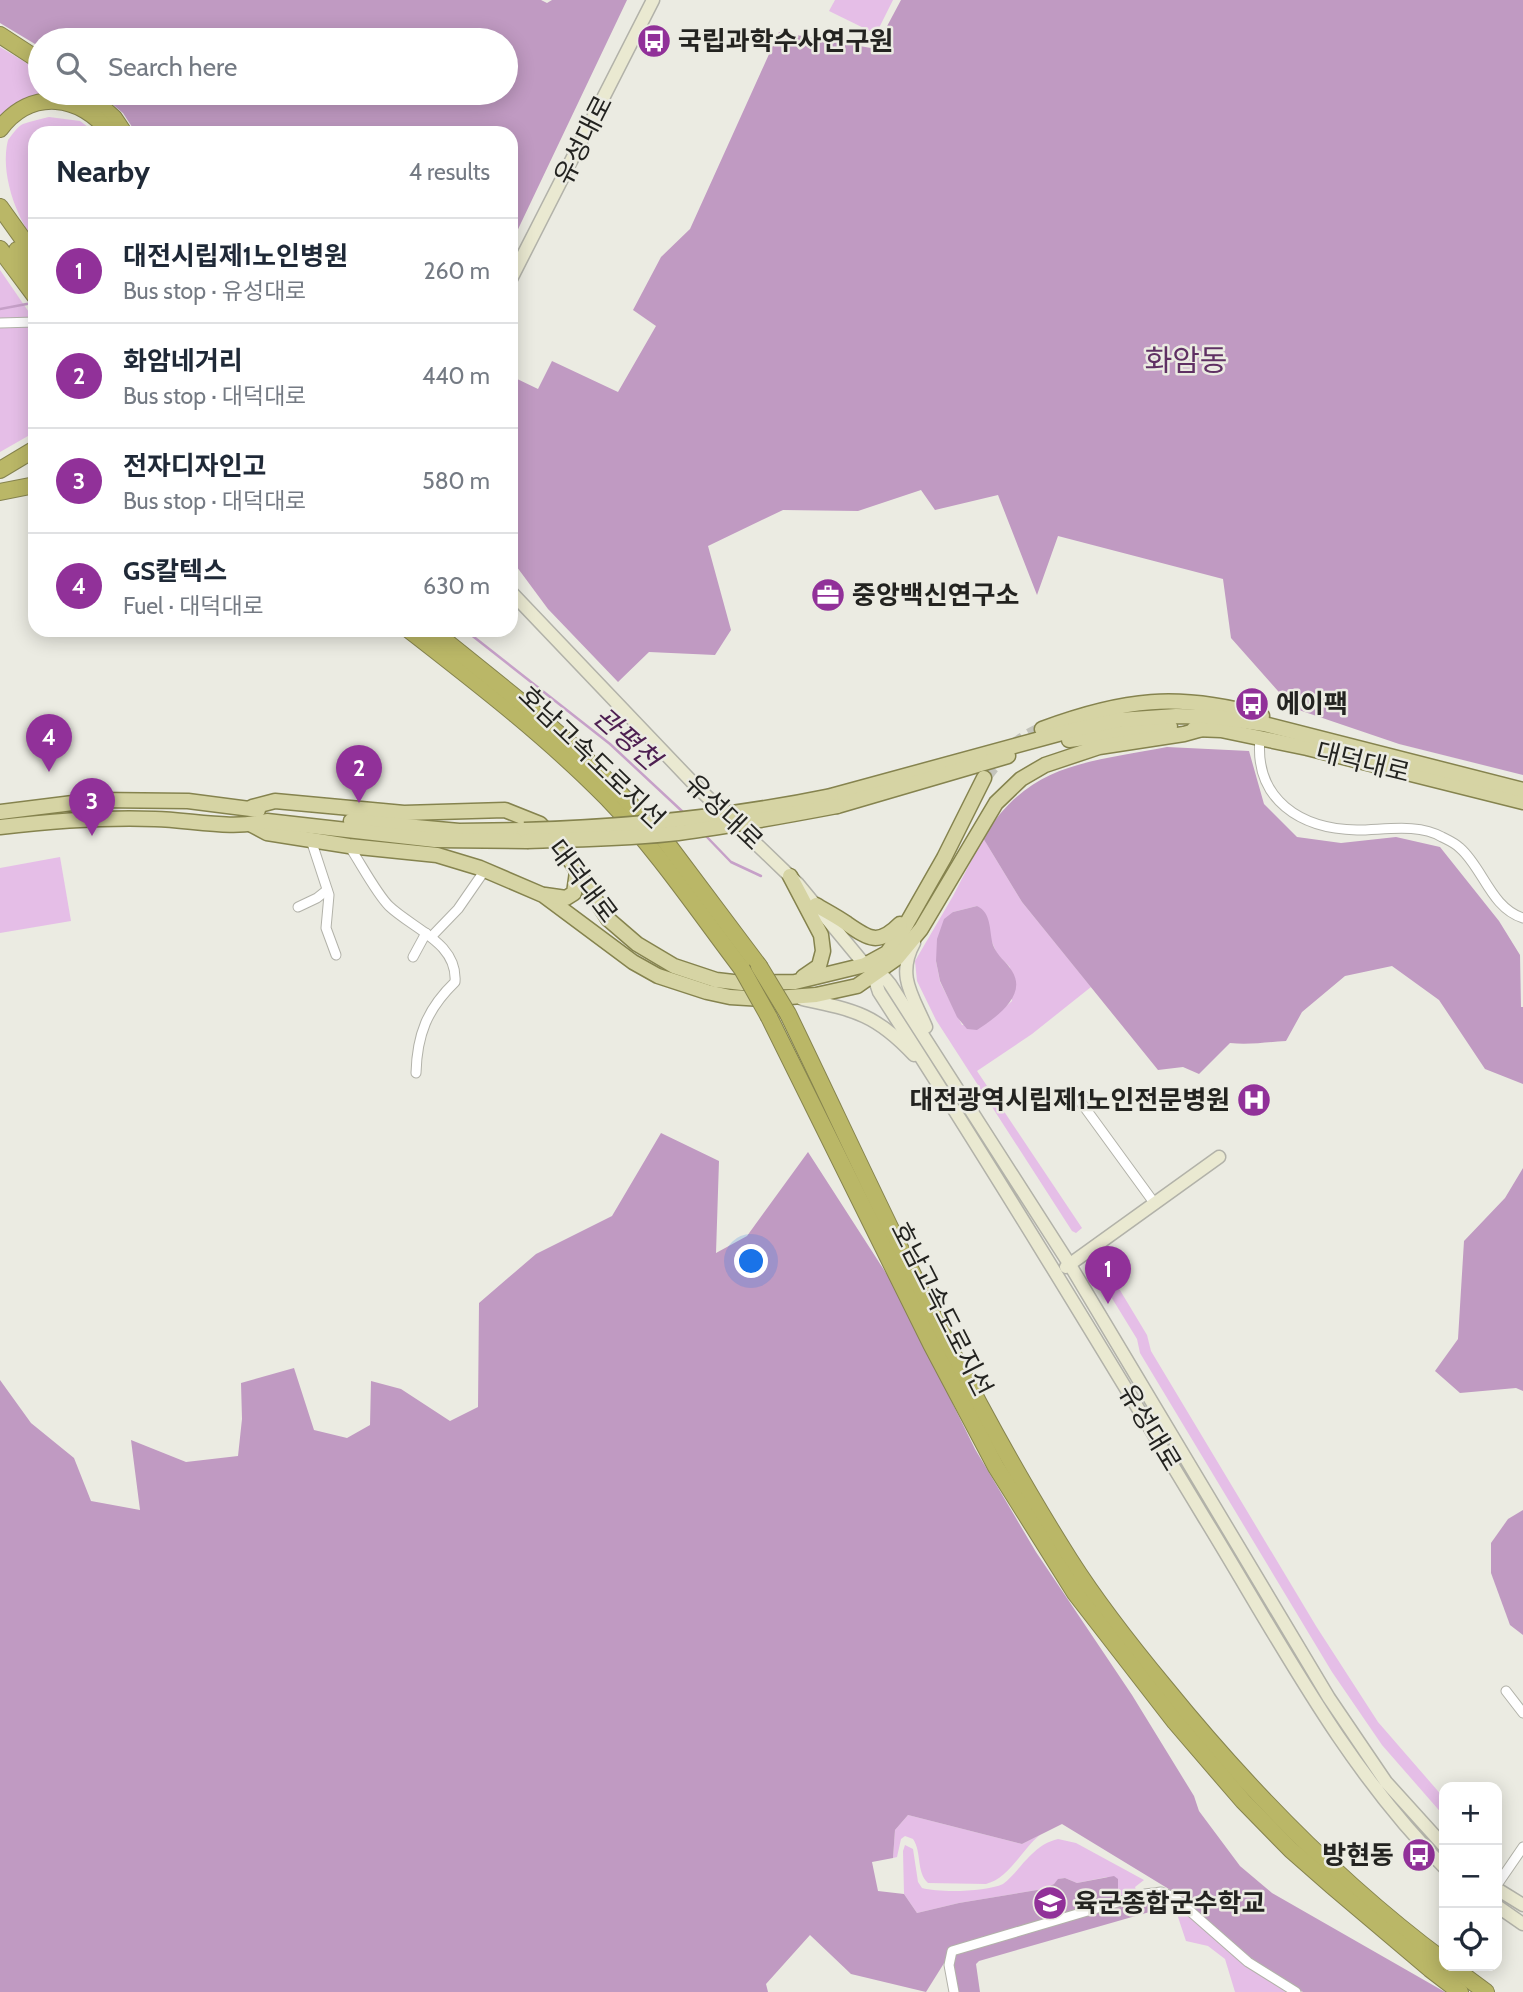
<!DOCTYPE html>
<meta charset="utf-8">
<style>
:root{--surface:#fff;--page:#f2f2f3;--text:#1f2937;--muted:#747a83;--line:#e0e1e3;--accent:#913199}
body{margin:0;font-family:Cabin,"Noto Sans KR",sans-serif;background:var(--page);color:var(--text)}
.controls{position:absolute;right:21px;bottom:21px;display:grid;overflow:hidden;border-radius:14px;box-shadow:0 4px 18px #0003}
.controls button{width:63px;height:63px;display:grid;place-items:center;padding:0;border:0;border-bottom:2px solid var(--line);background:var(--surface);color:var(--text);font:35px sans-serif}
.you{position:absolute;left:752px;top:1262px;width:24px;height:24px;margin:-18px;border:5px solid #fff;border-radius:50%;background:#1a73e8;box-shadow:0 0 0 10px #1a73e833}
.badge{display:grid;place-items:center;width:46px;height:46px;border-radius:50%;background:var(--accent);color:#fff;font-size:23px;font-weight:700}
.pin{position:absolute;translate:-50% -58px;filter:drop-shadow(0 2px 4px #0008)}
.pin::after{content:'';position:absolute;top:37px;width:24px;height:21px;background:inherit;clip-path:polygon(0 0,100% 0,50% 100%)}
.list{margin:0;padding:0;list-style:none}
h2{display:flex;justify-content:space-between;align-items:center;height:91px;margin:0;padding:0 28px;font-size:30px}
h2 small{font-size:23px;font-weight:400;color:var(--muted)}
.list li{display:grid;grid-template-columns:46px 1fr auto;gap:21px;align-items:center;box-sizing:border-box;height:105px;padding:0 28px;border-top:2px solid var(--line)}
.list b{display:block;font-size:26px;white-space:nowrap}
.list p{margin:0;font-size:23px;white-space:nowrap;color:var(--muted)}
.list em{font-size:23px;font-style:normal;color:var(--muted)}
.icon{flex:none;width:38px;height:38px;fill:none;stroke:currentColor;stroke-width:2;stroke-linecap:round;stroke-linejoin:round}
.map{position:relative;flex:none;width:1523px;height:1992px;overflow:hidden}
.search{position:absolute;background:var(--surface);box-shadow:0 4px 18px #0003;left:28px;top:28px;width:490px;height:77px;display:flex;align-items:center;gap:18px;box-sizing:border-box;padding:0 24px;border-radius:38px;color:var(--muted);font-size:26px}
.panel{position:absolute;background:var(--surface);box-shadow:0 4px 18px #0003;left:28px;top:126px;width:490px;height:511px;border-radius:21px}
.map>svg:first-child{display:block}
.green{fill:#e5bee7;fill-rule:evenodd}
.forest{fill:#c09ac2}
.water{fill:#c6a0c8}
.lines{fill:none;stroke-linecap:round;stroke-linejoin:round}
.stream{stroke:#c6a0c8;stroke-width:2.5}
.primary-tunnel{stroke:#c3c3bb;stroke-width:14;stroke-dasharray:14 7;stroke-linecap:butt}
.street-casing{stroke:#b2b2a9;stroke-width:11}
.secondary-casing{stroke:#b2b2a9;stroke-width:15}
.primary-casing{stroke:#85834e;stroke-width:17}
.highway-casing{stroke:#85834e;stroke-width:18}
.street{stroke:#fff;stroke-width:9}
.secondary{stroke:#eae9d1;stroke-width:12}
.primary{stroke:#d6d4a4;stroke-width:14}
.highway{stroke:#bab767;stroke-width:16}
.primary-bridge-casing{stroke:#85834e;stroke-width:17;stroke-linecap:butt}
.highway-bridge-casing{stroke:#85834e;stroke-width:18;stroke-linecap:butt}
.primary-bridge{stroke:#d6d4a4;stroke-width:14}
.highway-bridge{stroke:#bab767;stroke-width:16}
.labels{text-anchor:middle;stroke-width:5;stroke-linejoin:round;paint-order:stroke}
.poi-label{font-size:26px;font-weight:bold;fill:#232320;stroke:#ebebe2;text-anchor:start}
.street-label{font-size:26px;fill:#232320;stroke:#ebebe2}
.water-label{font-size:28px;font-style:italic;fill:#4e2052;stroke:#ebebe2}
.quarter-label{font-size:30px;fill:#5f3063;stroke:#ebebe2}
</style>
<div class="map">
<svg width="1523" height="1992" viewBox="0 0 1523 1992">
<rect width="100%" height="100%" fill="#ebebe2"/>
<g class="green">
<path d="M835,0H893L876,34L829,11Z"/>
<path d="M0,47L40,71V93H72L83,102L46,99L0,123Z"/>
<path d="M49,117L80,121L96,133H35V242C15,215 0,172 8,140C12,135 17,127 23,124C31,121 41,119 49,117Z"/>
<path d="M0,270L35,321V432L0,452Z"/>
<path d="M983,838L1022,902L1091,987L1032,1034L977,1071L1082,1228L1076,1233L1072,1231L936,1020L917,981L915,961L953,896ZM977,906L997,954L1010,967L1012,1001L987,1023L962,1025L940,982L936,961L953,912Z"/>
<path d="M60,857L71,921L0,933V868Z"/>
<path d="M1100,1257L1147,1335L1151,1351L1316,1626L1378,1722L1444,1798V1816L1382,1745L1332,1672L1140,1353L1137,1339L1094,1269L1096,1260Z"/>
<path d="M908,1815L1022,1844L1040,1835C1021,1850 1010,1878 986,1884L928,1883C916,1872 922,1852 913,1839L905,1836L901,1839L897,1857L893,1858L895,1830Z"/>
<path d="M1058,1839L1076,1843L1144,1880L1135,1887L1137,1893L1118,1898L1107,1877L1077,1883L1065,1878L1059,1879L1054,1884L1043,1889L959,1903L917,1913L904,1894L903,1851L905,1845L913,1849L918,1882L922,1888C940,1893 986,1892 1003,1884C1022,1869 1032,1845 1058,1839Z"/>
<path d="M1180,1906L1231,1954L1286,1992H1235L1225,1959L1208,1946L1186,1941L1178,1917Z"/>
</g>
<g class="forest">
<path d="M0,0H541L547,3L552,0H627L511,244V133H136L123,113L99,93H506V40H40V47L0,23Z"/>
<path d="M901,0H1523V775L1399,744L1293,708L1231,638L1223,579L1058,536L1037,595L998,495L935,510L921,490L858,511L783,510L708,546L731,630L715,655L649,652L618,682L548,609L511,559V376L538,389L552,361L618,392L656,326L633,310L661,257L690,229L779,32L871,48L877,45Z"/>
<path d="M1167,747L1249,751L1264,804L1297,837L1341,843L1396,837L1440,847L1499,921L1520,955L1521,1007H1523V1084L1485,1069L1439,1000L1392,966L1345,976L1302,1012L1286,1041C1266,1042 1250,1045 1230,1043L1199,1074L1183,1067L1158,1070L1022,902L983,838C1030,762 1086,763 1167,747Z"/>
<path d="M661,1133L719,1161L716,1253L747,1236L808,1152L895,1287L975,1449L1036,1552L1132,1695L1194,1796L1199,1811L1240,1866L1272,1893L1445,1992H1303L1251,1958L1177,1894L1062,1824L1022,1844L908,1815L895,1830L893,1858L872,1862L878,1891L904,1894L917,1913L959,1903L1043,1889L1054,1884L1058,1879L1065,1878L1077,1883L1114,1876L1118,1879V1898L948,1951L946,1960L926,1992L851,1974L810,1935L766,1984L768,1992H0V1380L31,1423L74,1458L91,1501L140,1510L131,1440L186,1462L238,1456L242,1419L241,1383L294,1368L314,1430L347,1438L370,1425L371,1381L401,1389L450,1421L478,1407L479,1303L536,1254L612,1216Z"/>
<path d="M1523,1168V1391L1516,1388L1460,1393L1435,1371L1458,1339L1464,1241L1505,1198Z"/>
<path d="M1523,1510V1635L1510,1625L1491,1573V1543L1508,1519Z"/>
<path d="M1161,1897L1165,1903L1160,1909L979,1961L976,1964L980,1992H958L953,1967L957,1952L1145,1898Z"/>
</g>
<path class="water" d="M977,906C992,913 989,931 993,945C997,956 1006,961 1012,971C1028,996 995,1018 977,1030L967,1029L957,1017L940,981L936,961L937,939L944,919L953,912Z"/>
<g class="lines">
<g class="stream">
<path d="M0,309L32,303"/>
<path d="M465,630L610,744L684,813"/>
<path d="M705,835L731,862L761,876"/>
</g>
<path class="primary-tunnel" d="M984,778C1000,755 1016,741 1042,729"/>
<g class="street-casing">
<g id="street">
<path d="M0,323L35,322"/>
<path d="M1260,738C1254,800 1301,829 1357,830C1384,830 1418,823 1442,837C1448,840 1455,843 1460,848C1483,868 1491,908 1523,918"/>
<path d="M311,840L329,895L326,928L336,955"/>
<path d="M349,846C360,862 376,893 389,906C413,929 458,943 455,982C427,1009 417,1035 416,1073"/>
<path d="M298,907L317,898L327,890"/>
<path d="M431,937L458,909L485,870"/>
<path d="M413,957L426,933"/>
<path d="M1080,1101L1155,1204"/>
<path d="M1506,1691L1523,1713"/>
<path d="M1497,1885L1523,1847"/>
<path d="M954,1992L949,1965L952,1951L1145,1894L1161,1892L1174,1897L1248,1962L1296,1992"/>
</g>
</g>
<g class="secondary-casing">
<g id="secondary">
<path d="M511,279L653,0"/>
<path d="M511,592L695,785L798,884L865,965"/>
<path d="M914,943C896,976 913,996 926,1027"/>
<path d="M802,999C854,1010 876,1014 914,1055"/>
<path d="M1066,1267L1219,1157"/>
<path d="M1444,1846L1386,1782L1329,1698L1070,1265L890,984L885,978L873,974L879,992C991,1165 1098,1342 1205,1519C1278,1638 1344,1767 1444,1867"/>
<path d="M1497,1889L1523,1905"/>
<path d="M1497,1906L1523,1924"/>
</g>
</g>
<g class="primary-casing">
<g id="primary">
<path d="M1042,729C1123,699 1178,692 1262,716"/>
<path d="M1194,729L1221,730L1307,748L1523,802"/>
<path d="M1069,740L1170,727"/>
<path d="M831,796L1073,730L1119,720L1176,716L1216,717L1264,724L1523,790"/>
<path d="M837,806L1008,756"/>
<path d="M252,807L275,801L404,813L505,810L540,824L562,848L608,919L637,944L674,966L716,980L742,983L795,982L865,965L887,953L903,930L944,858L984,778"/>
<path d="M0,812L97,800L188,801L258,810"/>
<path d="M351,821L459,831L524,830"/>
<path d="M252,825L267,833L349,846L437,855L480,868L543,895L633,962L658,976L707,992L730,997L763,999L816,995L857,986L897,958L921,929L996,803L1021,779L1045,765L1099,747L1184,734L1202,729"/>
<path d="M0,827C52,821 103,817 155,819C192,820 232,830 267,821L435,840L527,841"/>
<path d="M790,876L821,935L823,951L819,966L803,977"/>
<path d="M545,895L566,898L574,893L577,872"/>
<path d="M816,905C826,911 836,916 846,923C869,939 878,946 900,924"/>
</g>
</g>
<g class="highway-casing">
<g id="highway">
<path d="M0,35L40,61"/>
<path d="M86,93L114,118L124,133"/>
<path d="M0,129C31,88 81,94 110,133"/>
<path d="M0,207L35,256"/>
<path d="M0,249L35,296"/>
<path d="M17,250L35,273"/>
<path d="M0,470L35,449"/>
<path d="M0,492L35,485"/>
<path d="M409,630C477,683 546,736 607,798C657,850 698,911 742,969"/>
<path d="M432,630L530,709L575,748L660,834L759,966"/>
<path d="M788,1014C877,1198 960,1387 1070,1560C1098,1604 1131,1646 1165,1687C1247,1788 1339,1883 1444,1961"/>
<path d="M769,1017L931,1344L996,1467L1075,1593L1175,1722L1243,1801L1291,1850L1332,1886L1430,1969L1460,1992"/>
<path d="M1451,1966L1486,1992"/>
</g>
</g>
<use href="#street" class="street"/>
<use href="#secondary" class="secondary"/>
<use href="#primary" class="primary"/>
<use href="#highway" class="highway"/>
<g class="primary-bridge-casing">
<g id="primary-bridge">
<path d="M524,830C628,827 729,817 831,796"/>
<path d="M527,841C577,839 628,839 678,833C731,826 784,816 837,806"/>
</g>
</g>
<g class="highway-bridge-casing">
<g id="highway-bridge">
<path d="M759,966L788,1014"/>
<path d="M742,969L769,1017"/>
</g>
</g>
<use href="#primary-bridge" class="primary-bridge"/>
<use href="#highway-bridge" class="highway-bridge"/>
</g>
<defs>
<g id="bus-disc" transform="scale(1.75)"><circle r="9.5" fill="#913199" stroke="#ebebe2"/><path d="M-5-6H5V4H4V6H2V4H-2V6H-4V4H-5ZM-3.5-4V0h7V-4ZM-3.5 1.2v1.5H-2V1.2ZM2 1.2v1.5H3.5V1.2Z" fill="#fff"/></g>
<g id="office-disc" transform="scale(1.75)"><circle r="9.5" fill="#913199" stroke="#ebebe2"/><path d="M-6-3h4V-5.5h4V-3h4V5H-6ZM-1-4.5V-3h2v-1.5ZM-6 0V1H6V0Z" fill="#fff"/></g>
<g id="hospital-disc" transform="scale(1.75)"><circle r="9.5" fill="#913199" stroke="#ebebe2"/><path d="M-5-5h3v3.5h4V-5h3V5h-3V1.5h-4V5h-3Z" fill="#fff"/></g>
<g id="university-disc" transform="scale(1.75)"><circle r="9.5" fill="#913199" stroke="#ebebe2"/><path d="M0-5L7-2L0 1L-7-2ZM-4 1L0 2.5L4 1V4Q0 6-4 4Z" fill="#fff"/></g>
</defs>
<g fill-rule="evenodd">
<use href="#bus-disc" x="654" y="41"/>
<use href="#office-disc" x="828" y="595"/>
<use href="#bus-disc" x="1252" y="704"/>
<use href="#hospital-disc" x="1254" y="1100"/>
<use href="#bus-disc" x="1419" y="1855"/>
<use href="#university-disc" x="1050" y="1903"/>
</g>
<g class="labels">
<g class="poi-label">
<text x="678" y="50">국립과학수사연구원</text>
<text x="852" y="604">중앙백신연구소</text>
<text x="1276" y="713">에이팩</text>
<text x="1230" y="1109" text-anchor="end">대전광역시립제1노인전문병원</text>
<text x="1394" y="1864" text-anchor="end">방현동</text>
<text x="1074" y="1912">육군종합군수학교</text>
</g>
<g class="street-label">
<text transform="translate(583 140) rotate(-63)" y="9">유성대로</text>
<text transform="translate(592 757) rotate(44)" y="9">호남고속도로지선</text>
<text transform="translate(1363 762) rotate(14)" y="9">대덕대로</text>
<text transform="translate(724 812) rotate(44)" y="9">유성대로</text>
<text transform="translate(583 881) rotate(53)" y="9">대덕대로</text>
<text transform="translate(942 1309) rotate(63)" y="9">호남고속도로지선</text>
<text transform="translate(1150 1427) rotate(59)" y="9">유성대로</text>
</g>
<g class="water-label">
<text transform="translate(627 738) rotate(42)" y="10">관평천</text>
</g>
<g class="quarter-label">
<text x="1186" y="371">화암동</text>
</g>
</g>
</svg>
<div class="controls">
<button>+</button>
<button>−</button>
<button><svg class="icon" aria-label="locate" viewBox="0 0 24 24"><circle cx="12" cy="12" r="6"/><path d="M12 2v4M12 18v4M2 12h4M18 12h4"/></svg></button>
</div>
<div class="you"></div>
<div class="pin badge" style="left:1108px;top:1304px">1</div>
<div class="pin badge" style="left:359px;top:803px">2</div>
<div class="pin badge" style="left:92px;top:836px">3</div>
<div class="pin badge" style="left:49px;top:772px">4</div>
<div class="search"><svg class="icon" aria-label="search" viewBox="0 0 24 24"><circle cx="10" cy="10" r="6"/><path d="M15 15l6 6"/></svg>Search here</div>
<section class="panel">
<h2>Nearby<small>4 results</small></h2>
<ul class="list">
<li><span class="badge">1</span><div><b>대전시립제1노인병원</b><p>Bus stop · 유성대로</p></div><em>260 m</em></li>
<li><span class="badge">2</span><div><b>화암네거리</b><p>Bus stop · 대덕대로</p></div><em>440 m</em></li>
<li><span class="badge">3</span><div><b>전자디자인고</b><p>Bus stop · 대덕대로</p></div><em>580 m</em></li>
<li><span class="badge">4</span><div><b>GS칼텍스</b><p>Fuel · 대덕대로</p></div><em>630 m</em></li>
</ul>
</section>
</div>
